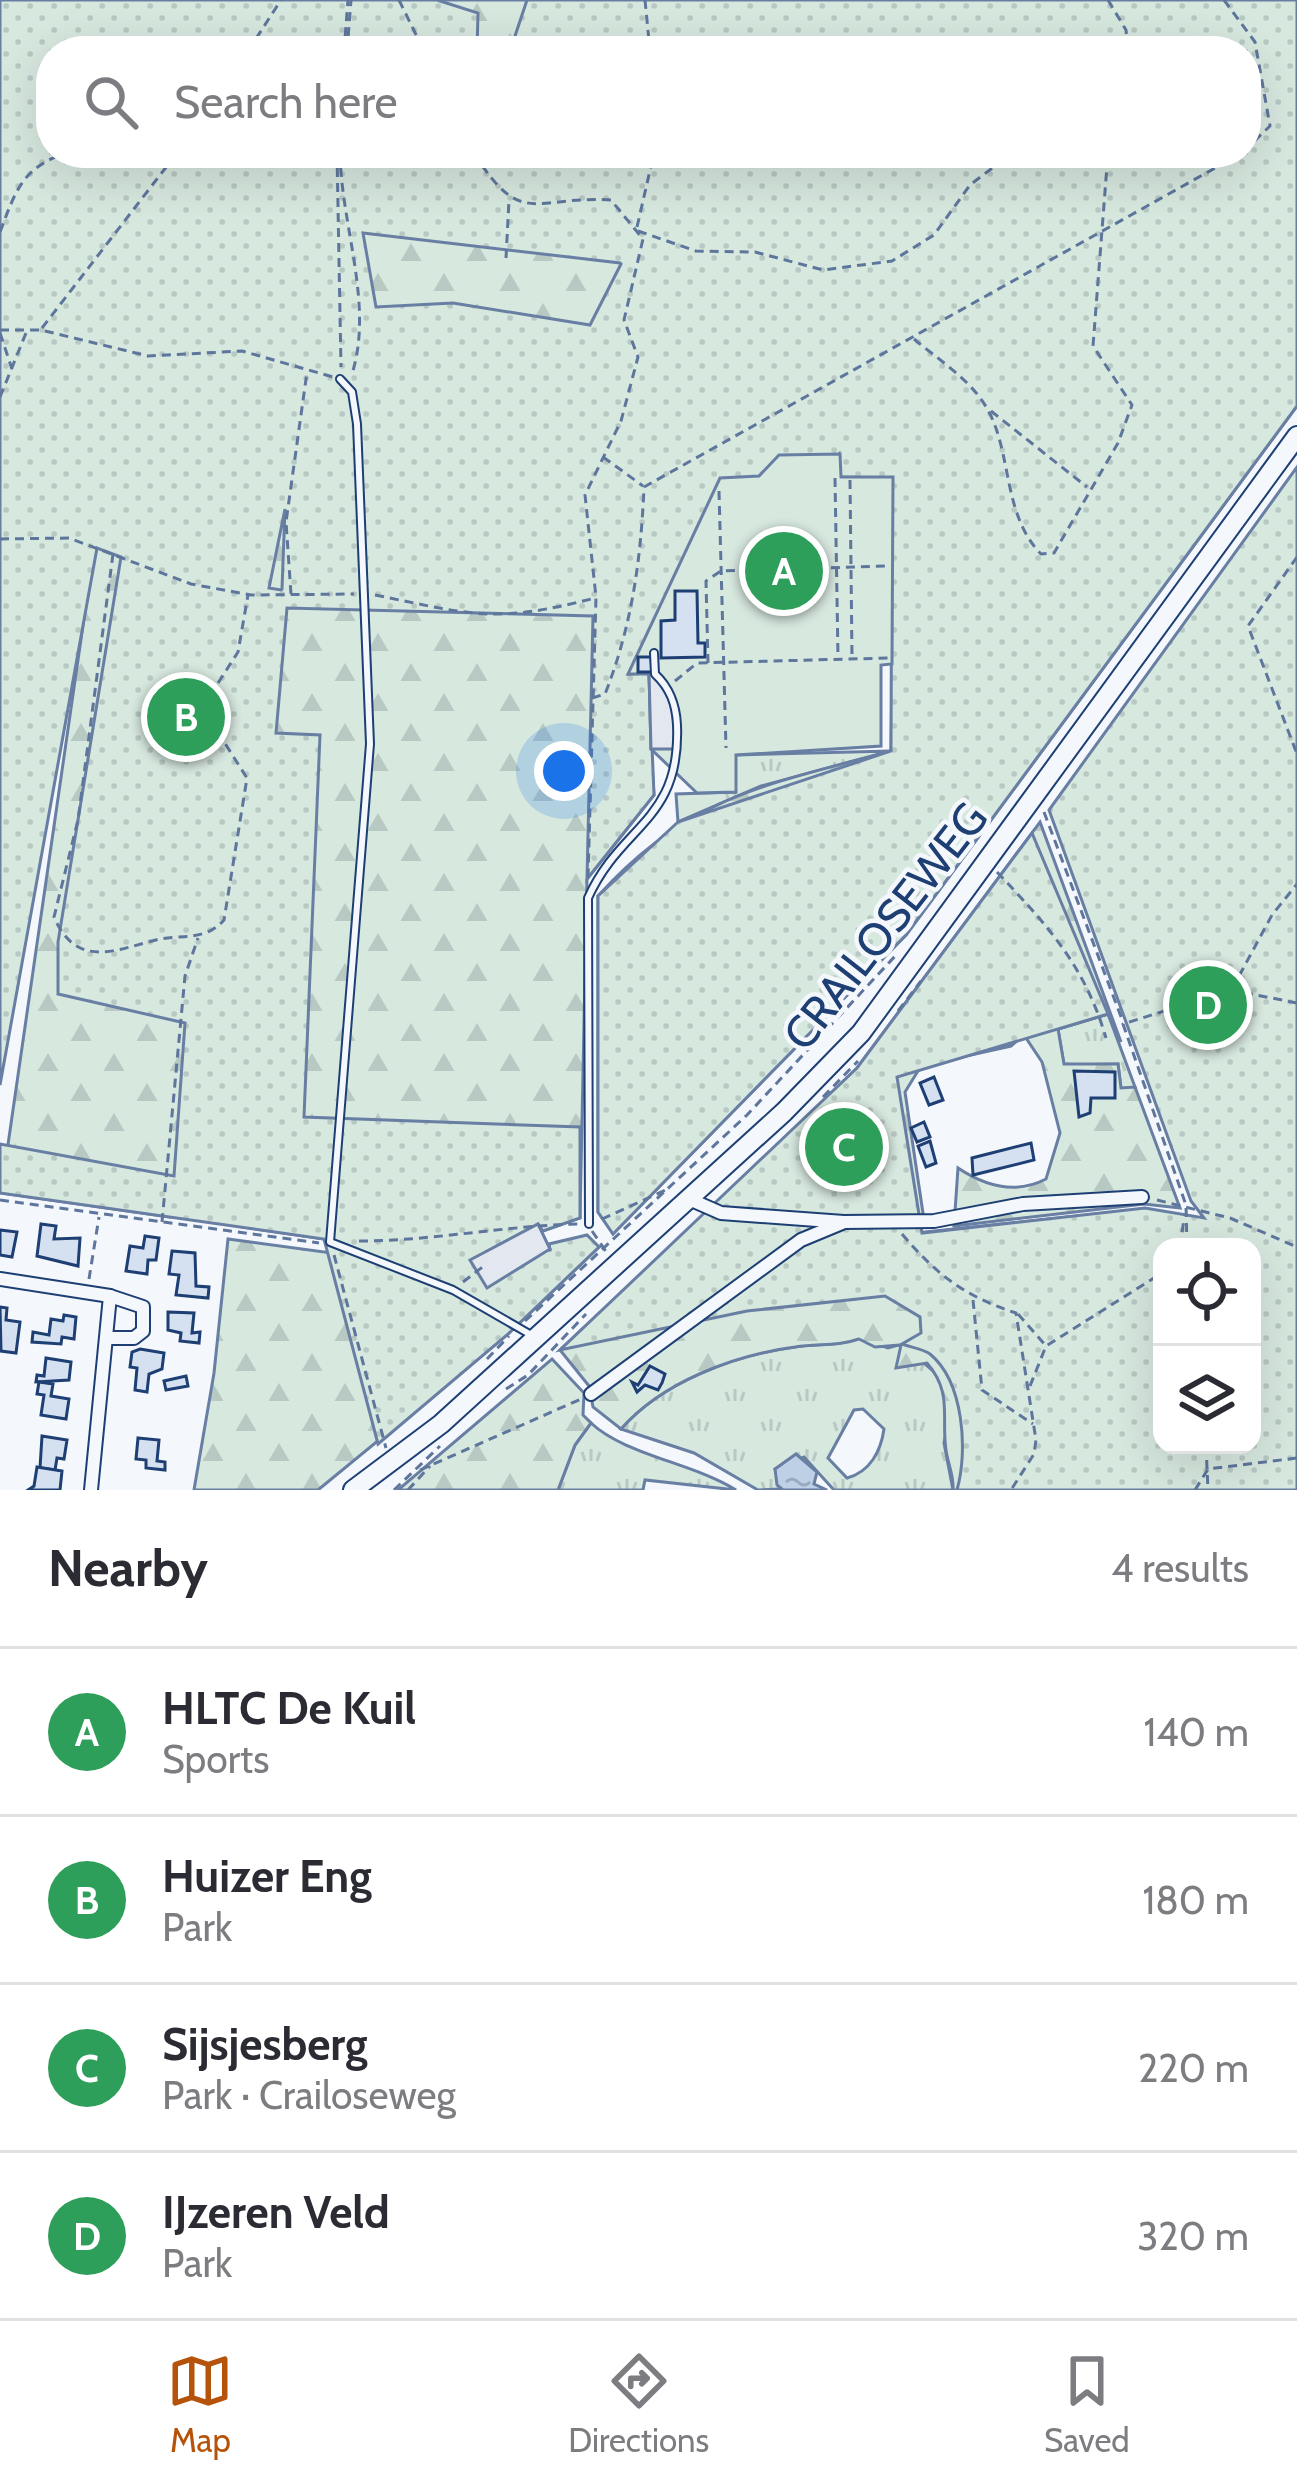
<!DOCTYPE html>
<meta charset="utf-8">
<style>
:root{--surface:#fff;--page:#f2f2f3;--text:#2b2b33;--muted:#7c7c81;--line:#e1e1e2;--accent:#b45309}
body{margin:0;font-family:Cabin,sans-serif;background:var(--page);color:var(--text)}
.controls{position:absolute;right:36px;bottom:36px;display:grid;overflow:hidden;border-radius:24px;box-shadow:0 12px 48px #0002}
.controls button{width:108px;height:108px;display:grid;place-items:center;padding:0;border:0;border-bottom:3px solid var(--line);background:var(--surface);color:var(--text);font:60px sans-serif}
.you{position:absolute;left:564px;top:771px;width:42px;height:42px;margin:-30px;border:9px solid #fff;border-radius:50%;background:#1a73e8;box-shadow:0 0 0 18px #1a73e833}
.badge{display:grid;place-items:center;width:78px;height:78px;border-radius:50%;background:var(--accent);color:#fff;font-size:39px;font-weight:700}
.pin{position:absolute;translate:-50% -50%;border:6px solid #fff;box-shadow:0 3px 12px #0006}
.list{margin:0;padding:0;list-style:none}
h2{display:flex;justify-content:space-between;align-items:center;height:156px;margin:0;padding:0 48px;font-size:51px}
h2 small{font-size:39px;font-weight:400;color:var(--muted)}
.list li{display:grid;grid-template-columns:78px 1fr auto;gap:36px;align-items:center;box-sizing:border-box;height:168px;padding:0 48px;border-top:3px solid var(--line)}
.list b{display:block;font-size:45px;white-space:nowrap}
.list p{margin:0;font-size:39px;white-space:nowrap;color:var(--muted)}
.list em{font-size:39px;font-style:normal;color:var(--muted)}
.icon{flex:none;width:66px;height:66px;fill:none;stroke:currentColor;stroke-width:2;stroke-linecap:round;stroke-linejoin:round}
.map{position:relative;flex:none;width:1297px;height:1490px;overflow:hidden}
.search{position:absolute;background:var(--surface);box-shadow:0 12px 48px #0002;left:36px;right:36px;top:36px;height:132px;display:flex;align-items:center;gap:30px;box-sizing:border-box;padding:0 42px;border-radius:48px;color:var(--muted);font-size:45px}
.sheet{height:828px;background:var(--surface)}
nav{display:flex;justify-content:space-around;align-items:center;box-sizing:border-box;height:168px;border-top:3px solid var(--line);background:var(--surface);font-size:33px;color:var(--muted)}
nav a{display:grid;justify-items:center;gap:6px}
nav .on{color:var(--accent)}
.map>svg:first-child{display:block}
.grass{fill:url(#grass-tufts);stroke:#687fa3;stroke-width:3;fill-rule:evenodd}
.forest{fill:url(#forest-firs);stroke:#687fa3;stroke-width:3;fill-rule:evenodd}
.park{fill:url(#park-dots);stroke:#687fa3;stroke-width:3;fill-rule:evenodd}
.pitch{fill:#d7e8df;stroke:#687fa3;stroke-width:3}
.parking{fill:#e3e8f0;stroke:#687fa3;stroke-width:3}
.water{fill:url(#water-ripples);stroke:#687fa3;stroke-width:3}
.building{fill:#d5e0f0;stroke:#1d3f73;stroke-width:3}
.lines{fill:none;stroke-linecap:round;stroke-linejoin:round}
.lane-casing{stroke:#1d3f73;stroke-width:10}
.street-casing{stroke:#1d3f73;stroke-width:16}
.secondary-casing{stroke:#1d3f73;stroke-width:22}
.path{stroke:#5e769c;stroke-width:3;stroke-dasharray:9 6;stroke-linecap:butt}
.lane{stroke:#f4f7fb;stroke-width:6}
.street{stroke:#f4f7fb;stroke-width:12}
.secondary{stroke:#f4f7fb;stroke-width:18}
.labels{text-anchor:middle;stroke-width:9;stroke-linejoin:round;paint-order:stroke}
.street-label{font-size:45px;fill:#1d3f73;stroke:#f4f7fb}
</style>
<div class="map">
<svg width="1297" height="1490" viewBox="0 0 1297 1490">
<defs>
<pattern id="grass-tufts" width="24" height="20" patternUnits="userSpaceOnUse" patternTransform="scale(3)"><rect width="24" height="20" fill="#d7e8df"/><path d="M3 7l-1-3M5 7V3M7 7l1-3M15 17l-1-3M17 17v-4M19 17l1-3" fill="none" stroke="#b8c8c3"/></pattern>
<pattern id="forest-firs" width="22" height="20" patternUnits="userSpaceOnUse" patternTransform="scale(3)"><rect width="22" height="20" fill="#d7e8df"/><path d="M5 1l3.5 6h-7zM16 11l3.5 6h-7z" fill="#b8c8c3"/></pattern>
<pattern id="park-dots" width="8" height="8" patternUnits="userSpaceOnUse" patternTransform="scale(3)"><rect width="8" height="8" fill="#d7e8df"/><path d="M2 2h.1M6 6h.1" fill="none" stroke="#b8c8c3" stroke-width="1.8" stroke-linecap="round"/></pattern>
<pattern id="water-ripples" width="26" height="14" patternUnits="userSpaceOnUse" patternTransform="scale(3)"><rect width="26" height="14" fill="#bed0e5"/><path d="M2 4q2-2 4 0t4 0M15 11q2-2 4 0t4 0" fill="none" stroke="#9aaabe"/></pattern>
</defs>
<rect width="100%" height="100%" fill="#f4f7fb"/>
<g class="grass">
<path d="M891,751L761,786L678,822L676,794L735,792V755Z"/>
<path d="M1108,1014L1135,1087L1121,1089L1118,1064L1064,1065L1058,1029Z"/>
<path d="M859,1338L888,1348L902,1344L939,1376L950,1413L944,1443L953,1490H834L804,1457L775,1469L781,1489L758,1490L694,1453L621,1429C662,1382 735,1355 795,1347C818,1343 836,1347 859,1338ZM863,1409L884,1429C881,1451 870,1472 847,1478L828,1458L854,1410Z"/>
<path d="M591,1423C625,1455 693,1463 736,1490L645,1480L643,1490H558L575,1445Z"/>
</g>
<g class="forest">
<path d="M0,0H1297V406L906,935L613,1234L598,1212V896C688,796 766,785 891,751L892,664L902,657L629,673L651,749L654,795L587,879L580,1218L543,1231L538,1224L470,1260L550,1250L549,1245L599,1247L507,1335L318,1490H194L214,1373L228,1239L331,1253L324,1239L242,1227L185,1080L170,1217L1,1193L92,563ZM51,51H1246V153H51Z"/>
<path d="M1040,822L1121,1042L1108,1014L1058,1029L1064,1064H1118L1121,1088L1135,1087L1180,1208L1144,1204L954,1226L958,1168C985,1186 1015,1195 1046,1179L1060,1133L1042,1062L1024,1035L1011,1046L921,1066L905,1092L924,1220L707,1213L857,1068Z"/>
<path d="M1144,1209L1210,1220L1297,1262V1490H953C954,1475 948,1465 946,1450C941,1417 953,1393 927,1363L896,1368L901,1345L875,1347L859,1339C836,1347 818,1343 795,1347C734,1355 662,1382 621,1429L593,1407L589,1386L560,1350L695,1224L906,1234ZM1162,1247H1252V1445H1162Z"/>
<path d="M552,1359L584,1393L583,1415L591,1423L575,1445L558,1490H398Z"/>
</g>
<g class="park">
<path d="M0,0H437L478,13L477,51H51V153H1246V51H510L527,0H1297V406L906,935L613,1234L598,1212V896L678,822L891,751L892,478L840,477L839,454L630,674L649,673L654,795L587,879L593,616L287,608L276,733L320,735L304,1117L580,1127V1218L543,1231L538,1224L471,1260L550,1250L549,1244L587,1235L599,1247L507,1335L378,1444L324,1239L0,1193V1144L174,1176L185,1023L58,994V942L121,557L97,548L0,1085ZM363,233L620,263L621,264L590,325L453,303L376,307ZM285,509L282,589L281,590L269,588Z"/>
<path d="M1297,467V1490H957C968,1451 964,1382 930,1354C923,1349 910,1347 902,1344L921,1333L920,1317L885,1296L747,1311L560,1350L857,1068L1032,833L1108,1014L897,1077L922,1233L1145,1208L1204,1218L1191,1201L1049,810ZM1162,1247H1252V1445H1162Z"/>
</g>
<path class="pitch" d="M840,454L841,477H893L892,664L881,665V746L736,755V792L697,793L651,749L649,674H628L720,478L759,476L779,455Z"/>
<g class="parking">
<path d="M649,673L668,686L678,749H651Z"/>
<path d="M538,1224L550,1249L487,1288L470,1260Z"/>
</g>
<path class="water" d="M796,1454L817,1472L814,1484L827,1490H783L777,1485L775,1469Z"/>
<g class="building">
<path d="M675,591H697L698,643H705V657L661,658V621L675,620Z"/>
<path d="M638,657H651L652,672H638Z"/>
<path d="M1074,1071L1115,1072V1098H1091L1090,1113L1079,1117Z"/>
<path d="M934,1077L943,1100L929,1105L920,1083Z"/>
<path d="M924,1122L930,1137L917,1142L911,1128Z"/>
<path d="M930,1141L936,1163L926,1167L918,1146Z"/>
<path d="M1031,1143L1034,1160L973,1175L972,1158Z"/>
<path d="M41,1224L56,1226L54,1239L80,1238L78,1266L37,1256Z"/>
<path d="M0,1230L17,1232L12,1257L0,1255Z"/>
<path d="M145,1236L159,1238L156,1260H148L147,1274L126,1271L130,1246L143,1248Z"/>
<path d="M172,1251L195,1253L196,1286L209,1287L208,1298L176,1295L179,1275L169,1274Z"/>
<path d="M0,1307L7,1308L6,1320L20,1322L16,1353L1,1351Z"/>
<path d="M168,1312L194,1313L192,1333L200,1332L199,1343L180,1341L181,1333L168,1330Z"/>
<path d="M64,1315L76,1317L74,1339L62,1337L61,1344L32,1342L33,1332L49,1335L51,1319L63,1321Z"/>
<path d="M140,1349L164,1353L162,1369L149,1374L147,1392L135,1390L137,1368L130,1367L132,1352Z"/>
<path d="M46,1358L71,1362L69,1380L36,1382L37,1375L44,1376Z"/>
<path d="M650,1366L665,1374L662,1383L658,1390L645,1385L637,1392L632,1382L638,1385Z"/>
<path d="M186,1376L188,1386L166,1390L164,1381Z"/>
<path d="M39,1382L53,1384L51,1396L69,1399L66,1419L41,1415L44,1395L37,1394Z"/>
<path d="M42,1436L67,1440L64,1459L57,1458L55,1470L40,1468Z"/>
<path d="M138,1438L159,1440L157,1461L165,1462V1470L146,1468V1460L136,1459Z"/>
<path d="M37,1467L62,1471L60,1490H28L34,1486Z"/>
</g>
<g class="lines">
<g class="lane-casing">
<g id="lane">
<path d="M340,379L352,392L357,424L370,744L330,1242L453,1290L533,1336"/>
<path d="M589,1224L588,898C621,824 681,822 677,725C676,704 670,688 655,674L654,653"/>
</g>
</g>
<g class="street-casing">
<g id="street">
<path d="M689,1199L721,1213L844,1222L934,1221L1023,1204L1142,1197"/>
<path d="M0,1279L110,1296"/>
<path d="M591,1394L801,1240L842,1223"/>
<path d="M91,1490L110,1296L143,1307V1331L134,1338H108"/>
</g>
</g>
<g class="secondary-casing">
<path id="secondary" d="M353,1490L441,1424L784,1112L861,1033L1297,436"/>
</g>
<g class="path">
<path d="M399,0L424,51"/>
<path d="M645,0L650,51"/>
<path d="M1108,0L1126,30L1128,51"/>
<path d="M1224,0L1255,42L1270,126L1246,149"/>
<path d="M248,51L281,0"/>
<path d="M344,51L348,0"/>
<path d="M347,51L351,0"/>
<path d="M337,153L341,367"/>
<path d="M340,153C341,225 374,304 352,374"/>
<path d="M474,153C522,230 535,195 611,200L643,239L624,320L638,357L621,421L585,495L596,597L588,878"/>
<path d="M637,227L654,153"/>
<path d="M638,231L696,251L755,252L823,270L892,261L934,235L970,185L1012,153"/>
<path d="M0,232C16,190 22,168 66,153"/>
<path d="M506,258L509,200"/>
<path d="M42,328L177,153"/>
<path d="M0,330H41L148,356L242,351L333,377"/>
<path d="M0,333L12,369"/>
<path d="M914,339C940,361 973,381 989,412C1012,456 1003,515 1041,554L1054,553L1118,443L1132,405L1093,346L1108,153"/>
<path d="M0,397L26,333"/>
<path d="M991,411L1087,487"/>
<path d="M603,457L643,486"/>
<path d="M835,478L838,657"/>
<path d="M850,480L852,657"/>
<path d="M719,491L726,748"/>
<path d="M0,539L69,538L191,584L251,595L354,594"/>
<path d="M113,554L78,820L54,917C76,968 113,951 152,941C179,933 203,943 224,920L247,778L219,734L211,694L238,652L248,595"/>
<path d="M1297,557L1248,626L1297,754"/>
<path d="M291,594L286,522L307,372"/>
<path d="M375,595C474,615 494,624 595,598"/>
<path d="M708,663L706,581L721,571L888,566"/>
<path d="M675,681L697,663L889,658"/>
<path d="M592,698L605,694C632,626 641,559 644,487L1242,153"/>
<path d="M1044,812L1123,1022"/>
<path d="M997,872C1048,926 1085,966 1106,1038"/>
<path d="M1232,989L1272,915L1297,884"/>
<path d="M898,1011L921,981"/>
<path d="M823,1097L858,1061"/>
<path d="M0,1200L319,1243"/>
<path d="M1157,1200L1230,1218L1297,1247"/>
<path d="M602,1219L670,1188"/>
<path d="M162,1222L185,976L198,938"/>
<path d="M592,1231L607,1253"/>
<path d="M902,1234C937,1275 964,1296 1016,1313L1036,1440L1034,1454L1011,1490"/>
<path d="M359,1241C434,1241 507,1225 582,1224"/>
<path d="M1180,1247L1184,1219"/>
<path d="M1187,1247L1186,1205L1123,1024L1231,990L1297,1003"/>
<path d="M334,1255L386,1448"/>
<path d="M89,1279L99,1217"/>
<path d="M463,1282L485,1265"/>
<path d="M973,1300L982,1390L1033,1424"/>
<path d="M1018,1314L1046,1346"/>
<path d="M525,1321L747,1115L898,953"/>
<path d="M487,1359L509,1336"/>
<path d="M1030,1386L1046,1346L1162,1273"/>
<path d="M506,1389L528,1375L586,1314"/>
<path d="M1206,1445L1208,1490"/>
<path d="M420,1470L581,1399"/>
<path d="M394,1490L440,1446"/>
<path d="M408,1490L430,1466"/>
<path d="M1195,1490L1208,1469L1297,1458"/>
</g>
<use href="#lane" class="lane"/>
<use href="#street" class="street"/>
<use href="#secondary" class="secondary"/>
</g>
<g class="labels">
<g class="street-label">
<text transform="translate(885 926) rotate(-52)" y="16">CRAILOSEWEG</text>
</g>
</g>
</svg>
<div class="controls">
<button><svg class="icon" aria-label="locate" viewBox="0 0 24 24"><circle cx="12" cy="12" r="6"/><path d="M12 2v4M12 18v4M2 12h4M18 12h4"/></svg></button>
<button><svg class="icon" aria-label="layers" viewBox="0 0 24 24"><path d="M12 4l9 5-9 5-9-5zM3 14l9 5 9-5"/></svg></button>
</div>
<div class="you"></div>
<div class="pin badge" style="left:784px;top:571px;background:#2e9e5b">A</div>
<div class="pin badge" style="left:186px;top:717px;background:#2e9e5b">B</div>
<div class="pin badge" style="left:844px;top:1147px;background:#2e9e5b">C</div>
<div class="pin badge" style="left:1208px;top:1005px;background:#2e9e5b">D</div>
<div class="search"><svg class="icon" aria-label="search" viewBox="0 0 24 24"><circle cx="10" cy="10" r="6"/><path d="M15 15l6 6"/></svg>Search here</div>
</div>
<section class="sheet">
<h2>Nearby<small>4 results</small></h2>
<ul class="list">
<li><span class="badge" style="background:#2e9e5b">A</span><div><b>HLTC De Kuil</b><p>Sports</p></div><em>140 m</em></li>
<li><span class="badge" style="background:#2e9e5b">B</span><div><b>Huizer Eng</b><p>Park</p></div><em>180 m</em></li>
<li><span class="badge" style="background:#2e9e5b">C</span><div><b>Sijsjesberg</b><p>Park · Crailoseweg</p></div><em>220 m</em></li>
<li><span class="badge" style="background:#2e9e5b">D</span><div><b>IJzeren Veld</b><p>Park</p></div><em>320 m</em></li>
</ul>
</section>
<nav>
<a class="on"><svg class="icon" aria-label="map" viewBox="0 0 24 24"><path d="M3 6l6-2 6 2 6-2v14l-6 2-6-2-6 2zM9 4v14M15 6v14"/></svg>Map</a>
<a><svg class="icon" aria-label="directions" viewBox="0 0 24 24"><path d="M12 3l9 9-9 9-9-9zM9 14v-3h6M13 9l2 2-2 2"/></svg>Directions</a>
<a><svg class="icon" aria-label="saved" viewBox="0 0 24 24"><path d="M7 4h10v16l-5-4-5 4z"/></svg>Saved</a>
</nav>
